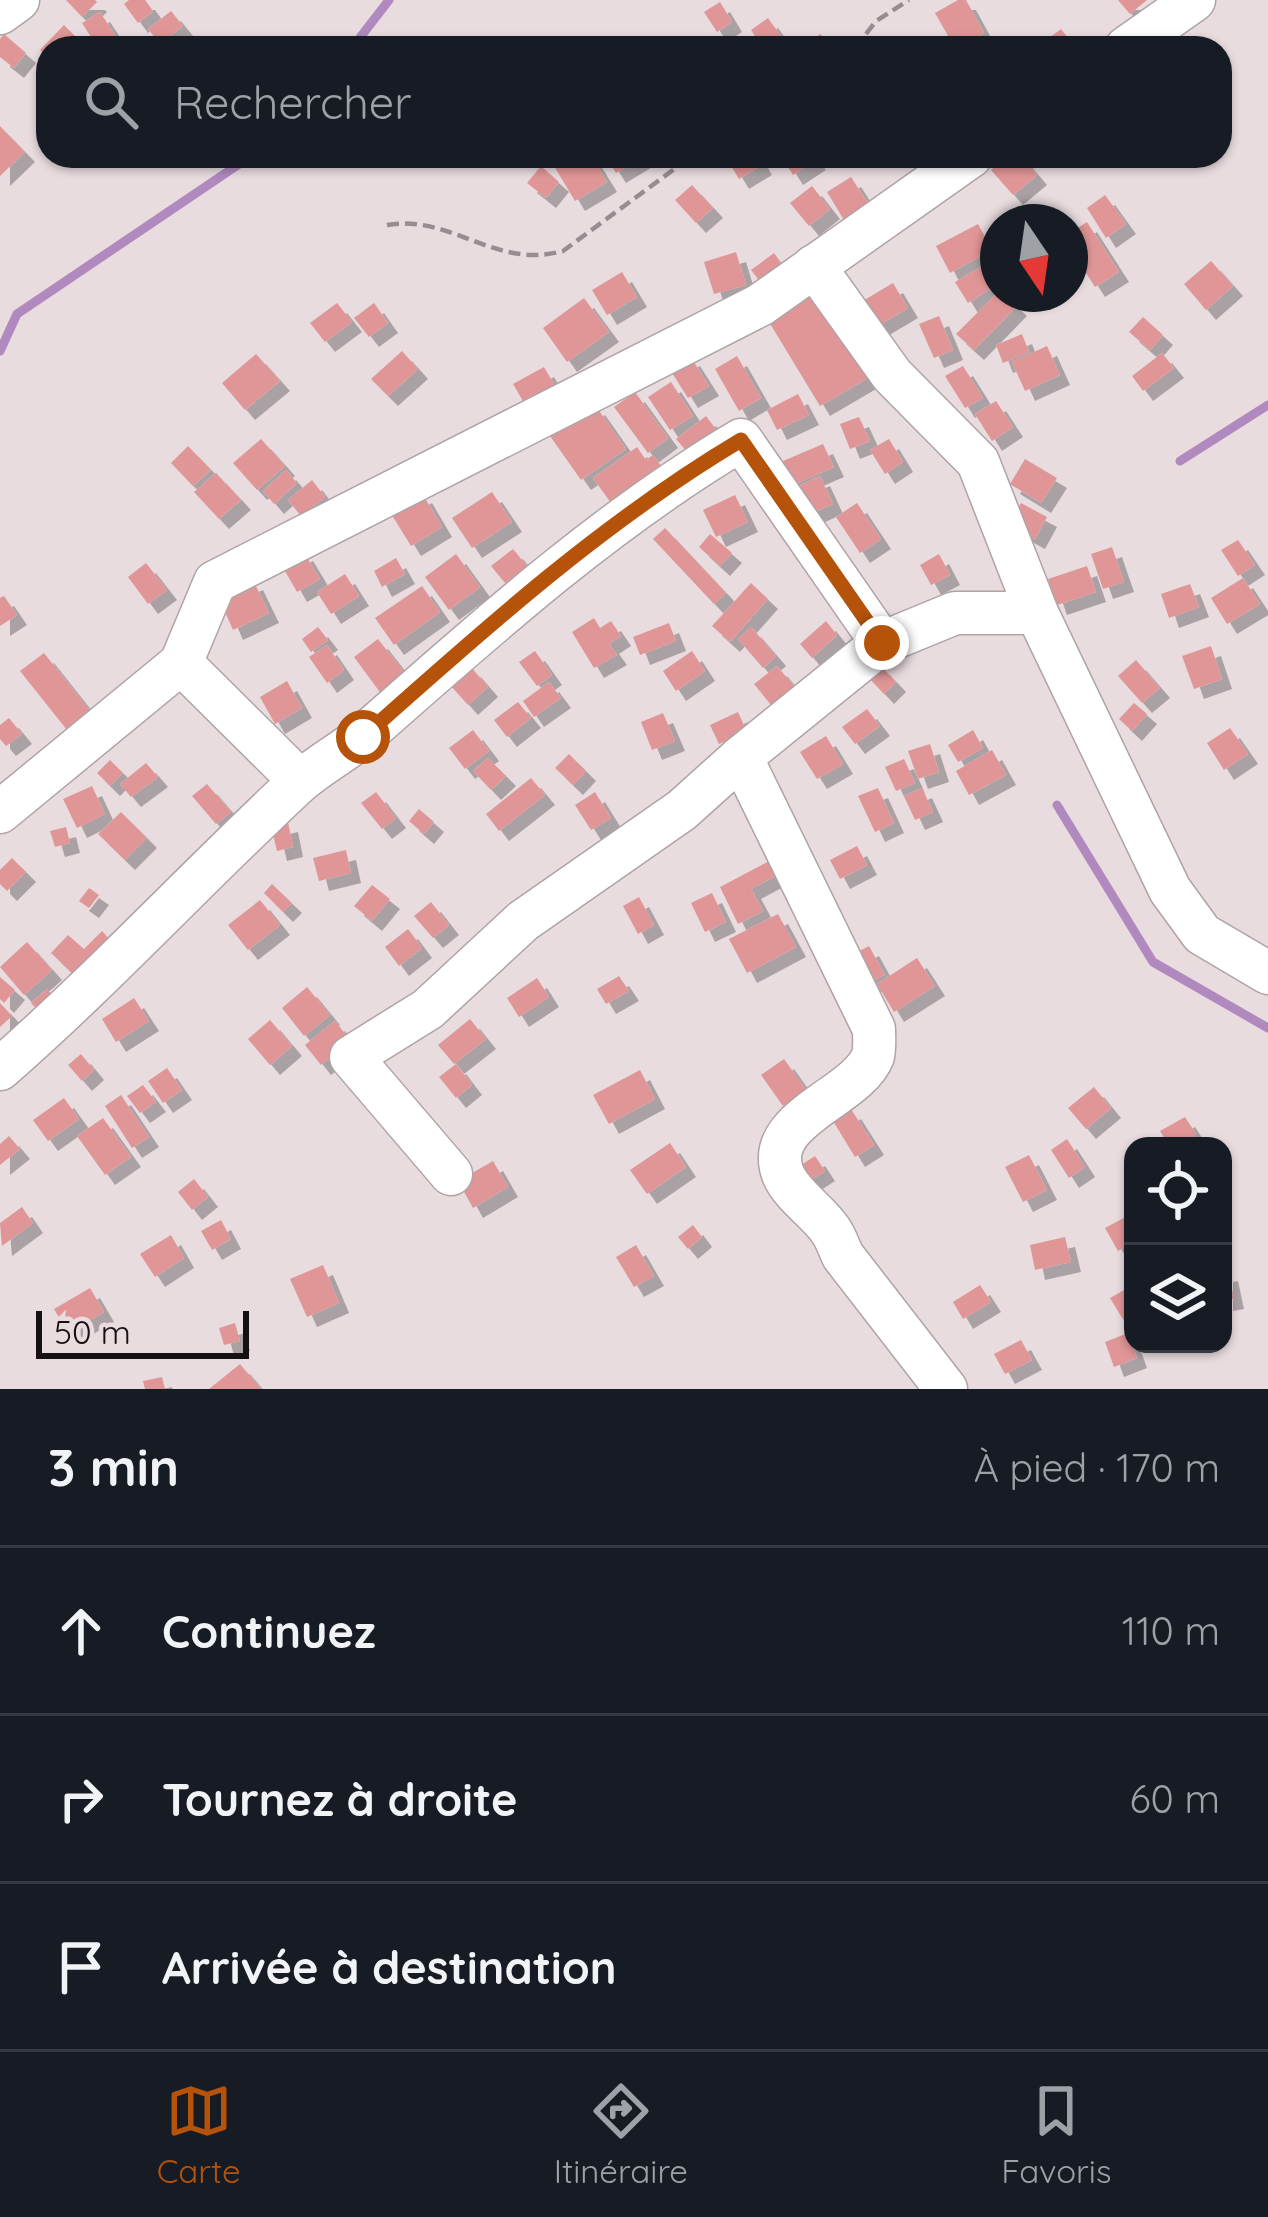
<!DOCTYPE html>
<html lang="fr">
<meta charset="utf-8">
<style>
:root{--surface:#171b24;--page:#242831;--text:#f1f3f6;--muted:#9ea1a6;--line:#363941;--accent:#b45309}
body{margin:0;font-family:Quicksand,sans-serif;background:var(--page);color:var(--text)}
.controls{position:absolute;right:36px;bottom:36px;display:grid;overflow:hidden;border-radius:24px;box-shadow:0 3px 9px #0004}
.controls button{width:108px;height:108px;display:grid;place-items:center;padding:0;border:0;border-bottom:3px solid var(--line);background:var(--surface);color:var(--text);font:60px sans-serif}
.compass{position:absolute;left:980px;top:204px;width:108px;height:108px;border-radius:50%;background:var(--surface);box-shadow:0 3px 9px #0004;rotate:167deg}
.scale{position:absolute;left:36px;bottom:30px;width:213px;box-sizing:border-box;padding-left:12px;border:6px solid #151112;border-top:0;font-size:33px;line-height:42px;white-space:nowrap;color:#151112;-webkit-text-stroke:9px #e8dcdf;paint-order:stroke}
.stop{position:absolute;width:36px;height:36px;margin:-27px;border:9px solid #b45309;border-radius:50%;background:#fff}
.stop.end{background:#b45309;border-color:#fff;box-shadow:0 3px 12px #0008}
.list{margin:0;padding:0;list-style:none}
h2{display:flex;justify-content:space-between;align-items:center;height:156px;margin:0;padding:0 48px;font-size:51px}
h2 small{font-size:39px;font-weight:400;color:var(--muted)}
.list li{display:grid;grid-template-columns:78px 1fr auto;gap:36px;align-items:center;box-sizing:border-box;height:168px;padding:0 48px;border-top:3px solid var(--line)}
.list b{display:block;font-size:45px;white-space:nowrap}
.list em{font-size:39px;font-style:normal;color:var(--muted)}
.icon{flex:none;width:66px;height:66px;fill:none;stroke:currentColor;stroke-width:2;stroke-linecap:round;stroke-linejoin:round}
.map{position:relative;flex:none;width:1268px;height:1389px;overflow:hidden}
.search{position:absolute;background:var(--surface);box-shadow:0 3px 9px #0004;left:36px;right:36px;top:36px;height:132px;display:flex;align-items:center;gap:30px;box-sizing:border-box;padding:0 42px;border-radius:36px;color:var(--muted);font-size:45px}
.sheet{height:660px;background:var(--surface)}
nav{display:flex;justify-content:space-around;align-items:center;box-sizing:border-box;height:168px;border-top:3px solid var(--line);background:var(--surface);font-size:33px;color:var(--muted)}
nav a{display:grid;justify-items:center;gap:6px}
nav .on{color:var(--accent)}
.map>svg:first-child{display:block}
.lines{fill:none;stroke-linecap:round;stroke-linejoin:round}
.stream{stroke:#b089bf;stroke-width:9}
.building{fill:#e09697;filter:url(#shadow)}
.minor-casing{stroke:#afa3a6;stroke-width:45}
.path{stroke:#968d90;stroke-width:4.5;stroke-dasharray:12 6;stroke-linecap:butt}
.minor{stroke:#fff;stroke-width:42}
.route{stroke:#b45309;stroke-width:15}
</style>
<div class="map">
<svg width="1268" height="1389" viewBox="0 0 1268 1389">
<defs>
<filter id="shadow"><feDropShadow dx="10" dy="10" stdDeviation="0" flood-color="#0004"/></filter>
</defs>
<rect width="100%" height="100%" fill="#e8dcdf"/>
<g class="lines">
<g class="stream">
<path d="M352,48L389,0"/>
<path d="M0,351L17,314L251,156"/>
<path d="M1180,461L1268,405"/>
<path d="M1057,805L1153,962L1268,1028"/>
</g>
</g>
<g class="building">
<path d="M66,0H95L97,2L82,17Z"/>
<path d="M129,0H145L153,11L138,23L124,4Z"/>
<path d="M958,0H966L984,33L955,48L935,13Z"/>
<path d="M1118,0H1147L1130,14Z"/>
<path d="M720,2L732,22L717,32L704,12Z"/>
<path d="M171,11L183,26L160,44L148,29Z"/>
<path d="M100,12L117,38L98,48L82,23Z"/>
<path d="M768,18L781,36L763,48L751,30Z"/>
<path d="M64,25L79,40L71,48H48V57L40,50Z"/>
<path d="M1061,29L1076,48H1051L1045,41Z"/>
<path d="M4,34L26,53L14,68L0,57V39Z"/>
<path d="M820,34L832,48H804Z"/>
<path d="M0,126L25,152L0,176Z"/>
<path d="M548,156H591L607,182L575,201Z"/>
<path d="M605,156H644L616,173Z"/>
<path d="M725,156H757L762,165L739,179Z"/>
<path d="M781,156H813L816,160L793,175Z"/>
<path d="M1007,156H1021L1037,175L1013,195L991,170Z"/>
<path d="M541,166L559,182L546,198L527,183Z"/>
<path d="M851,177L875,214L850,230L827,192Z"/>
<path d="M692,185L713,208L696,223L675,200Z"/>
<path d="M812,186L830,209L809,226L790,203Z"/>
<path d="M1105,195L1126,224L1106,238L1087,208Z"/>
<path d="M1087,222L1119,272L1095,287L1070,248V233Z"/>
<path d="M978,224L992,250L950,273L936,246Z"/>
<path d="M736,252L746,285L714,294L704,262Z"/>
<path d="M774,253L790,275L768,292L751,270Z"/>
<path d="M1211,261L1233,286L1206,310L1184,284Z"/>
<path d="M988,263L998,284L968,303L955,282Z"/>
<path d="M622,272L637,297L607,315L592,290Z"/>
<path d="M893,283L908,308L871,330L856,305Z"/>
<path d="M819,285L873,375L820,406L766,317Z"/>
<path d="M996,294H1004L1017,306L974,350L956,334Z"/>
<path d="M584,298L609,332L567,362L543,328Z"/>
<path d="M337,303L352,322L325,342L310,323Z"/>
<path d="M374,303L388,323L369,337L354,318Z"/>
<path d="M939,316L953,350L934,358L919,324Z"/>
<path d="M1143,317L1163,335L1150,350L1129,332Z"/>
<path d="M1022,334L1029,352L1003,363L996,345Z"/>
<path d="M1047,346L1060,375L1025,391L1012,362Z"/>
<path d="M402,351L418,369L388,396L371,379Z"/>
<path d="M1162,353L1174,368L1143,391L1132,376Z"/>
<path d="M256,354L280,381L245,410L222,383Z"/>
<path d="M690,356L709,386L688,398L669,368Z"/>
<path d="M737,356L761,398L739,411L715,369Z"/>
<path d="M963,366L983,398L965,408L945,376Z"/>
<path d="M544,367L558,391L527,408L513,384Z"/>
<path d="M671,382L693,416L670,430L648,397Z"/>
<path d="M635,392L668,438L648,453L614,407Z"/>
<path d="M798,394L809,415L777,430L767,410Z"/>
<path d="M996,401L1013,427L992,441L975,414Z"/>
<path d="M595,405L626,449L581,480L550,436Z"/>
<path d="M706,416L721,436L692,458L676,439Z"/>
<path d="M859,417L870,441L850,449L840,424Z"/>
<path d="M261,439L285,466L257,490L233,463Z"/>
<path d="M889,439L903,462L885,474L870,450Z"/>
<path d="M823,444L834,467L793,485L783,461Z"/>
<path d="M188,446L211,470L193,486L171,463Z"/>
<path d="M637,447L646,460L653,455L667,474L616,510L593,478Z"/>
<path d="M1025,459L1057,478L1041,503L1010,484Z"/>
<path d="M286,470L297,483L274,504L263,491Z"/>
<path d="M216,473L241,500L219,519L194,492Z"/>
<path d="M820,476L833,504L804,517L792,489Z"/>
<path d="M312,480L325,497L301,516L288,500Z"/>
<path d="M492,492L512,522L472,548L452,518Z"/>
<path d="M422,493L442,527L411,546L390,512Z"/>
<path d="M735,495L748,522L716,537L703,510Z"/>
<path d="M857,503L881,539L860,553L836,517Z"/>
<path d="M1021,503L1047,517L1035,539L1009,525Z"/>
<path d="M665,528L726,593L714,604L653,539Z"/>
<path d="M710,534L732,553L720,566L699,547Z"/>
<path d="M1238,540L1255,565L1238,576L1221,550Z"/>
<path d="M1112,547L1124,582L1103,589L1091,554Z"/>
<path d="M513,549L527,566L505,583L491,566Z"/>
<path d="M303,551L320,579L297,592L281,564Z"/>
<path d="M456,554L480,587L449,610L425,577Z"/>
<path d="M939,554L950,575L931,585L920,565Z"/>
<path d="M396,558L405,574L382,587L374,571Z"/>
<path d="M146,563L167,590L148,604L128,577Z"/>
<path d="M1087,566L1096,592L1057,605L1048,579Z"/>
<path d="M345,574L359,596L331,614L317,592Z"/>
<path d="M1243,578L1260,604L1227,624L1211,598Z"/>
<path d="M253,580L269,613L233,630L218,596Z"/>
<path d="M751,583L768,599L730,642L712,626Z"/>
<path d="M1190,584L1199,607L1169,618L1161,594Z"/>
<path d="M422,586L440,612L394,645L375,618Z"/>
<path d="M4,596L17,615L0,626V598Z"/>
<path d="M594,618L600,628L611,621L621,636L609,644L617,655L594,668L572,632Z"/>
<path d="M826,621L837,635L812,658L800,644Z"/>
<path d="M669,623L676,641L640,655L633,637Z"/>
<path d="M318,627L328,640L311,652L302,639Z"/>
<path d="M751,627L776,656L763,668L738,639Z"/>
<path d="M378,639L407,676L382,695L354,657Z"/>
<path d="M327,645L344,670L327,683L309,657Z"/>
<path d="M1211,646L1222,679L1194,689L1182,656Z"/>
<path d="M535,651L552,675L537,686L519,662Z"/>
<path d="M692,651L705,671L676,691L663,671Z"/>
<path d="M44,653L90,711L67,730L20,671Z"/>
<path d="M1136,660L1160,688L1142,703L1118,676Z"/>
<path d="M880,665L896,682L884,694L868,677Z"/>
<path d="M777,666L794,686L771,705L754,684Z"/>
<path d="M471,667L488,687L468,705L450,685Z"/>
<path d="M287,681L302,708L275,724L260,697Z"/>
<path d="M549,682L561,698L534,717L523,701Z"/>
<path d="M518,702L531,718L507,737L494,720Z"/>
<path d="M1134,703L1147,714L1132,731L1119,719Z"/>
<path d="M867,709L880,726L855,744L842,727Z"/>
<path d="M738,712L747,732L719,744L710,725Z"/>
<path d="M663,713L675,741L652,750L641,722Z"/>
<path d="M9,718L22,734L6,746L0,739V725Z"/>
<path d="M1230,728L1248,754L1224,770L1207,743Z"/>
<path d="M473,730L489,751L465,769L449,748Z"/>
<path d="M973,730L983,748L958,762L948,745Z"/>
<path d="M826,736L843,764L817,779L800,752Z"/>
<path d="M930,744L939,772L918,779L908,751Z"/>
<path d="M992,750L1006,775L969,795L956,771Z"/>
<path d="M569,754L586,771L573,785L555,768Z"/>
<path d="M488,758L506,776L491,790L473,771Z"/>
<path d="M904,759L915,783L896,791L885,767Z"/>
<path d="M110,760L123,773L110,786L97,773Z"/>
<path d="M146,763L158,777L131,797L120,784Z"/>
<path d="M531,778L545,795L499,831L486,814Z"/>
<path d="M207,784L231,812L216,824L192,796Z"/>
<path d="M92,786L105,814L77,828L63,799Z"/>
<path d="M878,788L894,823L875,832L858,796Z"/>
<path d="M922,788L933,812L915,820L904,796Z"/>
<path d="M376,792L396,818L382,829L361,803Z"/>
<path d="M595,792L611,818L591,830L575,805Z"/>
<path d="M419,809L434,822L424,834L409,821Z"/>
<path d="M121,812L147,838L125,860L98,834Z"/>
<path d="M288,822L293,847L277,851L271,826Z"/>
<path d="M66,827L70,843L55,847L50,831Z"/>
<path d="M857,846L867,865L840,879L830,860Z"/>
<path d="M346,850L351,873L319,881L313,858Z"/>
<path d="M12,858L26,872L7,891L0,884V870Z"/>
<path d="M773,859L781,873L751,889L763,911L738,924L720,887Z"/>
<path d="M272,884L292,903L283,912L264,893Z"/>
<path d="M372,885L390,899L372,921L354,906Z"/>
<path d="M89,888L99,895L89,908L79,901Z"/>
<path d="M712,893L726,922L705,932L691,903Z"/>
<path d="M639,897L654,925L638,934L623,906Z"/>
<path d="M260,900L280,925L248,950L228,925Z"/>
<path d="M431,902L449,925L433,938L414,916Z"/>
<path d="M778,914L796,947L747,973L729,939Z"/>
<path d="M408,929L422,948L399,966L385,947Z"/>
<path d="M102,931L115,945L74,975L51,953L68,935L84,949Z"/>
<path d="M27,942L52,970L24,995L0,967Z"/>
<path d="M869,946L885,975L867,984L852,955Z"/>
<path d="M917,958L935,986L894,1012L877,984Z"/>
<path d="M619,976L629,991L606,1004L597,989Z"/>
<path d="M0,977L15,990L4,1003L0,999Z"/>
<path d="M537,978L549,997L519,1017L507,998Z"/>
<path d="M307,987L330,1015L304,1036L282,1008Z"/>
<path d="M47,989L59,1002L43,1016L31,1003Z"/>
<path d="M134,998L149,1021L116,1042L102,1019Z"/>
<path d="M0,1003L12,1016L0,1027Z"/>
<path d="M470,1019L486,1039L454,1064L438,1045Z"/>
<path d="M270,1020L292,1046L270,1065L248,1039Z"/>
<path d="M335,1021L351,1041L321,1065L305,1045Z"/>
<path d="M81,1054L94,1070L82,1081L68,1065Z"/>
<path d="M784,1059L806,1090L783,1106L761,1075Z"/>
<path d="M456,1064L472,1085L456,1098L439,1077Z"/>
<path d="M167,1068L182,1090L163,1103L148,1081Z"/>
<path d="M640,1070L655,1099L609,1124L593,1095Z"/>
<path d="M143,1085L156,1102L140,1113L127,1096Z"/>
<path d="M1094,1087L1111,1108L1086,1129L1068,1108Z"/>
<path d="M121,1095L149,1137L132,1148L105,1106Z"/>
<path d="M64,1098L79,1119L48,1141L33,1120Z"/>
<path d="M851,1109L874,1145L855,1157L833,1121Z"/>
<path d="M1185,1117L1196,1134L1177,1146H1169L1160,1131Z"/>
<path d="M103,1118L131,1157L105,1175L77,1136Z"/>
<path d="M9,1136L20,1149L0,1165V1144Z"/>
<path d="M1067,1139L1085,1167L1069,1178L1051,1150Z"/>
<path d="M670,1143L686,1167L647,1194L630,1170Z"/>
<path d="M1029,1155L1047,1190L1023,1202L1005,1167Z"/>
<path d="M815,1156L825,1171L808,1182L798,1167Z"/>
<path d="M493,1161L508,1187L473,1208L458,1181Z"/>
<path d="M194,1179L208,1197L192,1210L178,1192Z"/>
<path d="M22,1207L33,1223L2,1246L0,1223Z"/>
<path d="M1133,1213V1242L1118,1251L1105,1228Z"/>
<path d="M221,1220L231,1239L212,1250L201,1231Z"/>
<path d="M693,1225L702,1237L688,1249L678,1237Z"/>
<path d="M171,1235L184,1258L155,1277L140,1254Z"/>
<path d="M1065,1237L1071,1262L1035,1270L1030,1245Z"/>
<path d="M636,1245L654,1276L634,1287L616,1257Z"/>
<path d="M323,1265L339,1303L307,1317L290,1279Z"/>
<path d="M1228,1271L1234,1299L1223,1301V1272Z"/>
<path d="M980,1285L991,1302L963,1319L953,1302Z"/>
<path d="M1133,1285V1316L1124,1321L1110,1298Z"/>
<path d="M90,1288L104,1312L68,1333L54,1309Z"/>
<path d="M235,1323L240,1341L224,1345L219,1328Z"/>
<path d="M1128,1333L1137,1358L1114,1367L1105,1342Z"/>
<path d="M1021,1340L1032,1360L1005,1374L994,1354Z"/>
<path d="M240,1364L261,1389H209Z"/>
<path d="M162,1377L165,1389H145L143,1381Z"/>
</g>
<g class="lines">
<g class="minor-casing">
<g id="minor">
<path d="M0,13L18,0"/>
<path d="M1126,48L1194,0"/>
<path d="M814,266L892,375L978,462L1037,613L1170,890L1202,934L1268,973"/>
<path d="M181,663L215,582L760,305L971,156"/>
<path d="M741,757L874,1029C874,1037 875,1048 873,1056C857,1098 762,1118 783,1174C792,1196 818,1211 831,1231C836,1238 839,1248 843,1256L946,1389"/>
<path d="M0,812L181,663L300,781"/>
<path d="M0,1069C103,979 196,878 296,785C318,765 346,751 369,731C487,627 605,521 741,440L882,643L955,613H1037"/>
<path d="M451,1174L351,1057L428,1009L523,921L682,810L741,757L882,643"/>
</g>
</g>
<g class="path">
<path d="M855,48L876,21L909,0"/>
<path d="M387,225C453,214 494,270 563,251L692,156"/>
</g>
<use href="#minor" class="minor"/>
</g>
<g class="lines">
<path class="route" d="M363,737C483,630 603,522 741,440L882,643"/>
</g>
</svg>
<div class="controls">
<button><svg class="icon" aria-label="locate" viewBox="0 0 24 24"><circle cx="12" cy="12" r="6"/><path d="M12 2v4M12 18v4M2 12h4M18 12h4"/></svg></button>
<button><svg class="icon" aria-label="layers" viewBox="0 0 24 24"><path d="M12 4l9 5-9 5-9-5zM3 14l9 5 9-5"/></svg></button>
</div>
<svg class="compass" viewBox="-18 -18 36 36"><path d="M0-13l5 13h-10z" fill="#e53935"/><path d="M0 13l5-13h-10z" fill="#9ea1a6"/></svg>
<div class="scale">50 m</div>
<div class="stop" style="left:363px;top:737px"></div>
<div class="stop end" style="left:882px;top:643px"></div>
<div class="search"><svg class="icon" aria-label="search" viewBox="0 0 24 24"><circle cx="10" cy="10" r="6"/><path d="M15 15l6 6"/></svg>Rechercher</div>
</div>
<section class="sheet">
<h2>3 min<small>À pied · 170 m</small></h2>
<ul class="list">
<li><svg class="icon" aria-label="ahead" viewBox="0 0 24 24"><path d="M12 20V5M6 11l6-6 6 6"/></svg><div><b>Continuez</b></div><em>110 m</em></li>
<li><svg class="icon" aria-label="right" viewBox="0 0 24 24"><path d="M7 20v-9h11M14 6l5 5-5 5"/></svg><div><b>Tournez à droite</b></div><em>60 m</em></li>
<li><svg class="icon" aria-label="arrive" viewBox="0 0 24 24"><path d="M6 21V4h12l-3 4 3 4H6"/></svg><div><b>Arrivée à destination</b></div></li>
</ul>
</section>
<nav>
<a class="on"><svg class="icon" aria-label="map" viewBox="0 0 24 24"><path d="M3 6l6-2 6 2 6-2v14l-6 2-6-2-6 2zM9 4v14M15 6v14"/></svg>Carte</a>
<a><svg class="icon" aria-label="directions" viewBox="0 0 24 24"><path d="M12 3l9 9-9 9-9-9zM9 14v-3h6M13 9l2 2-2 2"/></svg>Itinéraire</a>
<a><svg class="icon" aria-label="saved" viewBox="0 0 24 24"><path d="M7 4h10v16l-5-4-5 4z"/></svg>Favoris</a>
</nav>
